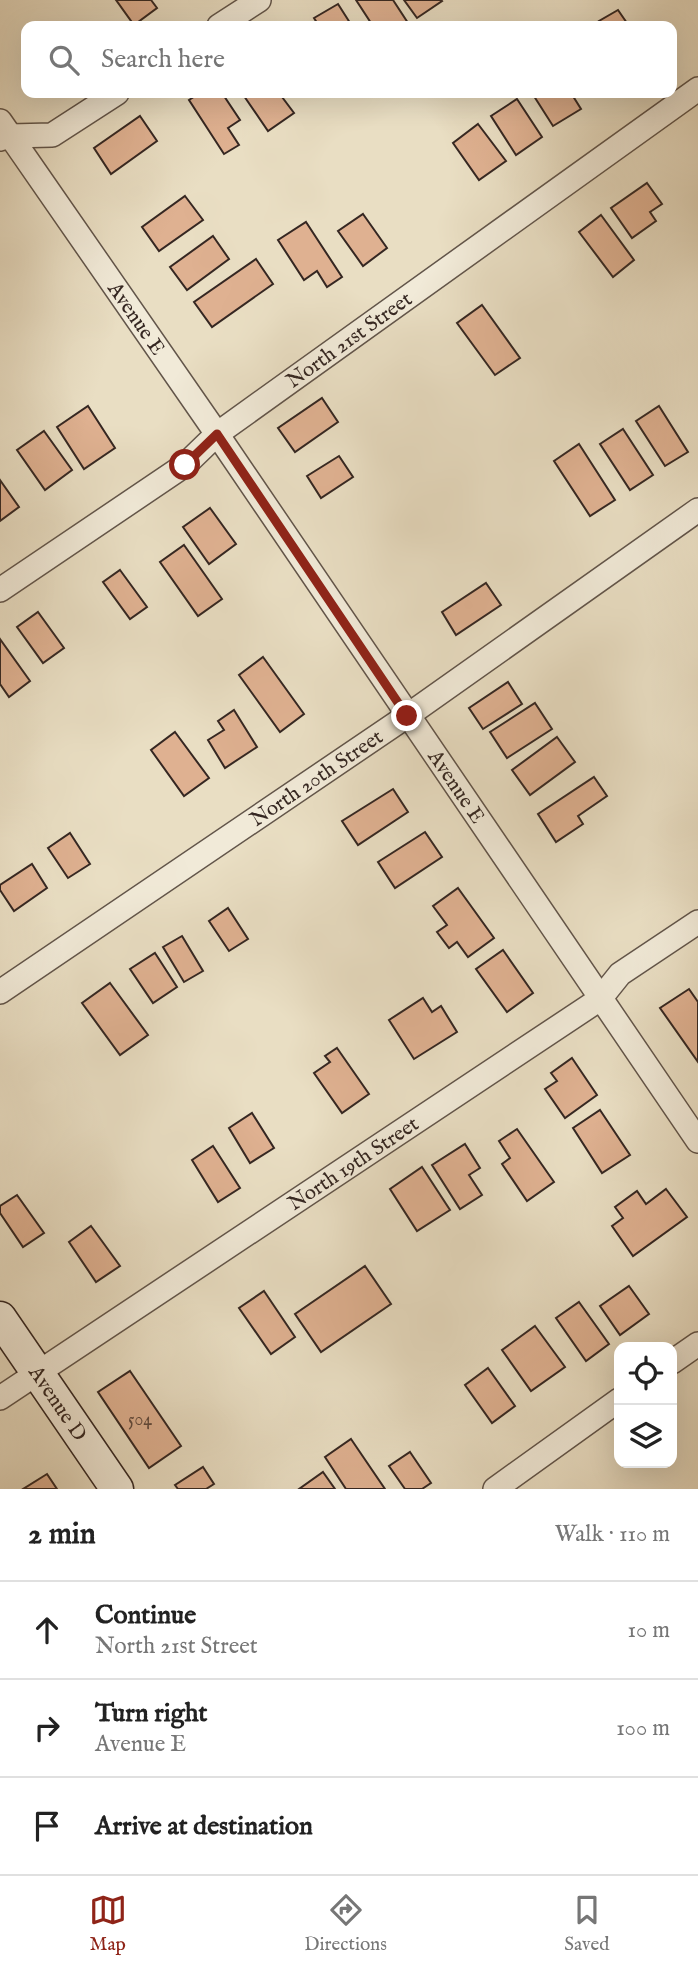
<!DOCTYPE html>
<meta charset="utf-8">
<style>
:root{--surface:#fff;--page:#f6f6f6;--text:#222;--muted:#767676;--line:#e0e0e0;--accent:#8f2418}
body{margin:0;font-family:"IM FELL English",serif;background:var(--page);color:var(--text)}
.controls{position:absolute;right:21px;bottom:21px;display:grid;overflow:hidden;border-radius:14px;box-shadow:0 7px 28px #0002}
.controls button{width:63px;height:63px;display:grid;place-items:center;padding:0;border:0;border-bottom:2px solid var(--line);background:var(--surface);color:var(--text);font:35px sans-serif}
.stop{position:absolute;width:21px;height:21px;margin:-16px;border:5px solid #8f2418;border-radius:50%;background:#fff}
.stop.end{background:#8f2418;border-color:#fff;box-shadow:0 2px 7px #0008}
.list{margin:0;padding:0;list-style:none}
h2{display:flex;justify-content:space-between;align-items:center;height:91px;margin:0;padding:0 28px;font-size:30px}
h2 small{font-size:23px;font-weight:400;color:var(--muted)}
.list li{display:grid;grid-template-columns:46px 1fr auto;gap:21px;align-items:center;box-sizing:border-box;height:98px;padding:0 28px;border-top:2px solid var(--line)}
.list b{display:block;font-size:26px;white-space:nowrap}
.list p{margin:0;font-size:23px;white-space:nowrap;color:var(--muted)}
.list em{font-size:23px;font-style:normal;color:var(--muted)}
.icon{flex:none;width:38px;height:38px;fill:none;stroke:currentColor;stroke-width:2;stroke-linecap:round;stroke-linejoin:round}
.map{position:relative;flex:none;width:698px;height:1489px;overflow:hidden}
.search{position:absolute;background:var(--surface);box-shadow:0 7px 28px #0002;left:21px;right:21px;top:21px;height:77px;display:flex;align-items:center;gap:18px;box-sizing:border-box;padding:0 24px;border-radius:14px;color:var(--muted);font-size:26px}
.sheet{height:385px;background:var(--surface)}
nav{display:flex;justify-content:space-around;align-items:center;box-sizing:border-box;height:98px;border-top:2px solid var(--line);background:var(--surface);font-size:19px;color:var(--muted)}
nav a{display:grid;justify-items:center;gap:4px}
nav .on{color:var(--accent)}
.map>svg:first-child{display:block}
.building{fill:#dfb191;stroke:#352722;stroke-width:2}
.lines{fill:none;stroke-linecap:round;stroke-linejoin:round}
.street-casing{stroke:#62554a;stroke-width:26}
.secondary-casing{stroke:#352722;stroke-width:35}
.street{stroke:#f1ead8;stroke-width:23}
.secondary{stroke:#f1ead8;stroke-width:32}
.route{stroke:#8f2418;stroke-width:9}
.labels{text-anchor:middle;stroke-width:5;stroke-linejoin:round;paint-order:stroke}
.number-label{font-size:18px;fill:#604a3e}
.street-label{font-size:21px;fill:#352722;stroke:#f1ead8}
</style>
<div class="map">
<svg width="698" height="1489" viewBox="0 0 698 1489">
<rect width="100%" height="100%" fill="#e9dec3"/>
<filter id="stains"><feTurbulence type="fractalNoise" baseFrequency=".00286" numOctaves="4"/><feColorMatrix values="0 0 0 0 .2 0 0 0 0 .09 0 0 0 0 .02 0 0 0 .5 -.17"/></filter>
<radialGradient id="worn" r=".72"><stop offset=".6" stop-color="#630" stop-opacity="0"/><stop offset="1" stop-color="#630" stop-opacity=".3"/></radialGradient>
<g class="building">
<path d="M116,0H151L157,8L134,25Z"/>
<path d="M356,0H393L410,26H373Z"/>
<path d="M404,0H441L442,1L417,18Z"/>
<path d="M338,4L352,26H319L314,18Z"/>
<path d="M618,10L629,26H603L599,21Z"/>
<path d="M200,93H222L240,120L228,128L239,145L224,154L189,100Z"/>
<path d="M248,93H279L294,113L268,131L244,96Z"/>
<path d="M532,93H571L581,109L553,126Z"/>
<path d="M517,99L542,137L516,155L491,116Z"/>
<path d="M140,116L157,141L111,174L94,148Z"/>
<path d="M478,124L506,161L479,180L453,143Z"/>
<path d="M647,183L662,204L650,212L656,221L632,238L611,208Z"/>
<path d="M185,196L203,220L159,251L142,227Z"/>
<path d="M363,214L387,248L363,266L338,231Z"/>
<path d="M601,215L634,260L613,277L579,232Z"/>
<path d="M306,222L342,277L327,287L317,271L304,280L278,240Z"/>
<path d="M213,236L229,259L187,290L170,267Z"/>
<path d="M256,259L273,284L212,327L194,302Z"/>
<path d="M482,305L520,358L495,375L457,323Z"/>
<path d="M322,398L338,422L295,452L278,428Z"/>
<path d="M88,406L115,448L84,469L57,427Z"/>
<path d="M659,406L688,452L665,466L636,421Z"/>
<path d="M623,429L653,475L630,490L600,444Z"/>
<path d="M44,431L72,470L45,490L17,450Z"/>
<path d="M579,444L615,500L590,516L554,461Z"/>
<path d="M339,456L353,477L321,498L307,476Z"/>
<path d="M0,480L19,507L0,521Z"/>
<path d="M210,508L236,544L209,564L183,527Z"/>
<path d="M184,545L222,599L198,616L160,562Z"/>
<path d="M120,570L147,607L130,619L103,582Z"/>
<path d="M486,583L501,605L456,635L442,612Z"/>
<path d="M38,612L64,648L43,663L17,627Z"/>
<path d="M0,639L30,681L9,697L0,684Z"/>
<path d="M263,657L304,714L280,732L239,675Z"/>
<path d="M508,682L522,704L483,729L469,708Z"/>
<path d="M535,703L552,729L507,758L490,732Z"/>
<path d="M234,710L257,747L225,768L208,740L224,730L218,721Z"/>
<path d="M175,732L209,778L184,796L151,750Z"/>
<path d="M557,737L575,762L530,795L512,770Z"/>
<path d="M594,777L607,796L578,816L583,824L556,842L538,814Z"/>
<path d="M393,789L408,812L358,845L342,821Z"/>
<path d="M425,832L442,857L395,888L378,862Z"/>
<path d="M70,833L90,864L68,878L48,848Z"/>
<path d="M32,864L47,888L14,911L0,890V885Z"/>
<path d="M458,888L494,938L468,957L457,942L449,948L437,932L447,925L433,906Z"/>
<path d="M228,908L248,939L229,951L209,921Z"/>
<path d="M182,936L203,971L184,982L163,947Z"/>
<path d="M503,950L533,993L507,1012L476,969Z"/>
<path d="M155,953L177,987L153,1003L130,969Z"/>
<path d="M110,983L148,1035L120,1055L82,1003Z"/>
<path d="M689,989L698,1002V1062L660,1008Z"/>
<path d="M423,998L432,1012L441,1006L457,1032L414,1059L389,1020Z"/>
<path d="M337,1048L369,1094L342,1113L314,1073L330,1062L325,1056Z"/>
<path d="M572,1058L597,1095L565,1118L545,1089L557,1081L551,1073Z"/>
<path d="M600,1110L630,1155L602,1173L573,1128Z"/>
<path d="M252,1113L274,1148L250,1163L229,1128Z"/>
<path d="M517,1129L554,1182L527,1201L502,1164L510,1158L499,1141Z"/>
<path d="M465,1144L480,1168L469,1175L482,1195L460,1209L432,1165Z"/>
<path d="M213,1146L240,1188L218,1202L192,1160Z"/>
<path d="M422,1167L450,1210L417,1231L390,1189Z"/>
<path d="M666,1189L687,1217L633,1256L612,1226L623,1218L615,1207L637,1191L646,1204Z"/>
<path d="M17,1195L44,1233L23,1247L0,1213V1206Z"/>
<path d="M91,1226L120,1266L96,1282L69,1242Z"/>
<path d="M365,1266L391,1304L321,1352L295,1314Z"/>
<path d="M629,1286L649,1314L620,1335L600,1306Z"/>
<path d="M264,1291L295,1337L271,1354L239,1308Z"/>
<path d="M579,1302L609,1344L586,1361L556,1318Z"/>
<path d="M535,1326L565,1367L531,1391L502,1350Z"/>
<path d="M488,1368L515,1406L492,1423L465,1385Z"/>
<path d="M130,1371L181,1446L149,1468L98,1392Z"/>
<path d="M351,1439L385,1489H346L325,1457Z"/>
<path d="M410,1452L431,1483L422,1489H405L389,1466Z"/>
<path d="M203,1467L214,1484L206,1489H178L175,1485Z"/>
<path d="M323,1472L335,1489H299Z"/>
<path d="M47,1474L57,1489H23Z"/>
</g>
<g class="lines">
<g class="street-casing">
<g id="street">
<path d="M219,26L259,0"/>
<path id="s1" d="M0,121L217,434L698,1141"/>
<path d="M0,139L10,136L52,135L117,93"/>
<path id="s2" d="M0,590L185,465L217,434L698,89"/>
<path id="s3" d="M0,992L407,716L698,510"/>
<path d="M672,1362L698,1344"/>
<path id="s4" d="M0,1398L600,999L620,974L698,922"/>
<path d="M495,1489L619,1400"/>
</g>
</g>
<g class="secondary-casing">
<g id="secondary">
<path id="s5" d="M0,1318L117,1489"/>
</g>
</g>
<use href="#street" class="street"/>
<use href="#secondary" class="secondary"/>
</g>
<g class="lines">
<path class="route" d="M185,465L217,434L407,716"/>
</g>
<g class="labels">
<g class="number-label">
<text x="140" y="1425">504</text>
</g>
<g class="street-label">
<text dy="7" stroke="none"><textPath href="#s1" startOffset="240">Avenue E</textPath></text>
<text dy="7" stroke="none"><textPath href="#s2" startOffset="430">North 21st Street</textPath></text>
<text dy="7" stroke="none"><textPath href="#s3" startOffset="382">North 20th Street</textPath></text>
<text dy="7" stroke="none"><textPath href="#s1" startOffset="807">Avenue E</textPath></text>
<text dy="7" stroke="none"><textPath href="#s4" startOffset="424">North 19th Street</textPath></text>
<text dy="7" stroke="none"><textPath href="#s5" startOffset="103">Avenue D</textPath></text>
</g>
</g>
<rect width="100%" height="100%" filter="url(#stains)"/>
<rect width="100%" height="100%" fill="url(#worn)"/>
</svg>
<div class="controls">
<button><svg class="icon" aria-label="locate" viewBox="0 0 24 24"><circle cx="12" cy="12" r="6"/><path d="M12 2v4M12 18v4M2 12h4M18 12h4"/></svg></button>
<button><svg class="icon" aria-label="layers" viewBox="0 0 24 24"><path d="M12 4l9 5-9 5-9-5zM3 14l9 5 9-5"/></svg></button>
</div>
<div class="stop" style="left:185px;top:465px"></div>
<div class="stop end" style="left:407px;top:716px"></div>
<div class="search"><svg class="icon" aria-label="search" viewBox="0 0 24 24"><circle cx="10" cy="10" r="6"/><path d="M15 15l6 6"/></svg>Search here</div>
</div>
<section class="sheet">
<h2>2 min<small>Walk · 110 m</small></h2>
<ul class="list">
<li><svg class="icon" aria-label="ahead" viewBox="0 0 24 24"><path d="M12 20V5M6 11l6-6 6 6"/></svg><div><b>Continue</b><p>North 21st Street</p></div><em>10 m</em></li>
<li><svg class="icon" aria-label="right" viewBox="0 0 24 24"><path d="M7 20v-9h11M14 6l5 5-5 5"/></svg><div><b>Turn right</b><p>Avenue E</p></div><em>100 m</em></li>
<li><svg class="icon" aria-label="arrive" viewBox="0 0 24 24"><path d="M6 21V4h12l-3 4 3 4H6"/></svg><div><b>Arrive at destination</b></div></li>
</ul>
</section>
<nav>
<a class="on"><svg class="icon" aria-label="map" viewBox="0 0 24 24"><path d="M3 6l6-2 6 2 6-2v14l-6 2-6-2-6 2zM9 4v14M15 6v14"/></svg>Map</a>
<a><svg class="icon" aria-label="directions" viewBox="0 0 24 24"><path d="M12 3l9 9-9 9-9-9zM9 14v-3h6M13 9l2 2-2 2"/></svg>Directions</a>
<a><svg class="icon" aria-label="saved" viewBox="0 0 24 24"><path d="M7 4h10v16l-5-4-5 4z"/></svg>Saved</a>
</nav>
